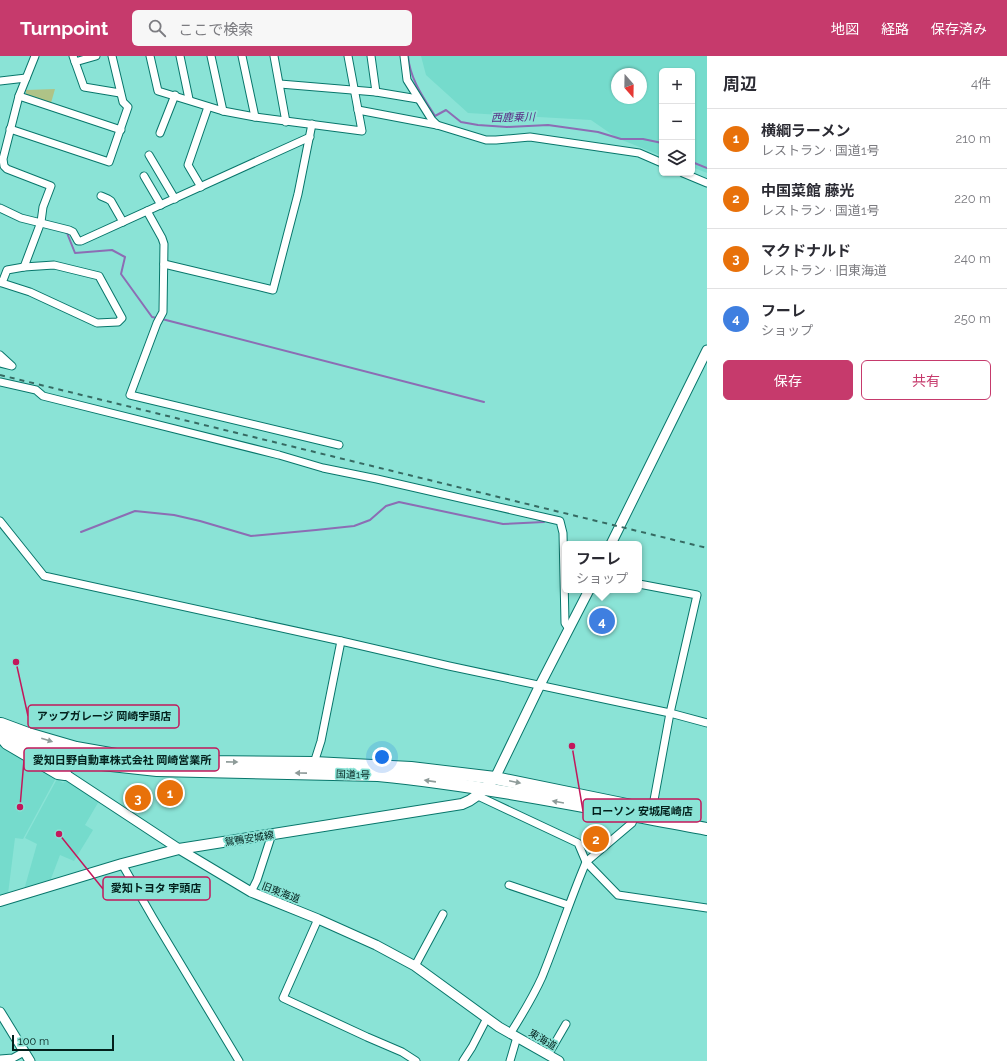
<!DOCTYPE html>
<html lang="ja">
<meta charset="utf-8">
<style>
:root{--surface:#fff;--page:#f7f7f7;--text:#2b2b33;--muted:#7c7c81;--line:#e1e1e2;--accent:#c63a6c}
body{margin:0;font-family:Raleway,"Noto Sans JP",sans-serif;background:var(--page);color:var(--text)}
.controls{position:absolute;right:12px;top:12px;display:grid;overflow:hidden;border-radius:6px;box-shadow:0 1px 3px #0004}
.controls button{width:36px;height:36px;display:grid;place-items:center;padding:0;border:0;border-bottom:1px solid var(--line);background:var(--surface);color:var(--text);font:20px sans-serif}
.compass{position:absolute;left:611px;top:12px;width:36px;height:36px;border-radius:50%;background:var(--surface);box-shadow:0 1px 3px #0004;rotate:160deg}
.scale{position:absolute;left:12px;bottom:10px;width:102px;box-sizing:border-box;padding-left:4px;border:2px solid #03201c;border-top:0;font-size:11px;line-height:14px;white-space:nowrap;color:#03201c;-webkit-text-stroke:3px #8ae3d6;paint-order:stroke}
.you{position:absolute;left:382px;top:701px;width:14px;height:14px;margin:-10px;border:3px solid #fff;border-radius:50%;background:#1a73e8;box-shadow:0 0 0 6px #1a73e833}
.badge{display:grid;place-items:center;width:26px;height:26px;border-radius:50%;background:var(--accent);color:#fff;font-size:13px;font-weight:700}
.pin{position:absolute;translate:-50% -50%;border:2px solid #fff;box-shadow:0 1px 4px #0006}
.popup{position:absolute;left:562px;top:485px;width:80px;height:52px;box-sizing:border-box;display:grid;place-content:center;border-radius:6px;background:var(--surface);filter:drop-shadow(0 1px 3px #0005);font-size:13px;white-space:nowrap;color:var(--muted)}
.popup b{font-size:15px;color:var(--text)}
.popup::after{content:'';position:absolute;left:50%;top:100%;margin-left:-8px;border:8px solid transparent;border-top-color:var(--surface)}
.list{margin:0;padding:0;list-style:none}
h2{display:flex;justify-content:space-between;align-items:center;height:52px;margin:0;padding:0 16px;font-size:17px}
h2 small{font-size:13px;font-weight:400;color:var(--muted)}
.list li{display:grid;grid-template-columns:26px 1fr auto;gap:12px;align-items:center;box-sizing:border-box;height:60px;padding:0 16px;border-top:1px solid var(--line)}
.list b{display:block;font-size:15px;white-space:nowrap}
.list p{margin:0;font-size:13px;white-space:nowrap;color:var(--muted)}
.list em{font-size:13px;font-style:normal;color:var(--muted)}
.actions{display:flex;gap:8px;padding:12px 16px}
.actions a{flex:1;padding:9px 0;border:1px solid var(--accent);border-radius:6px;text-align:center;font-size:14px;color:var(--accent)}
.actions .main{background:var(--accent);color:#fff}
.icon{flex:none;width:22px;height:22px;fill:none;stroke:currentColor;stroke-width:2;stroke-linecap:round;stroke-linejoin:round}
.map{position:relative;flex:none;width:707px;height:1005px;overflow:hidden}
header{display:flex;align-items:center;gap:24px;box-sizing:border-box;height:56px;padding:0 20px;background:var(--accent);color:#fff}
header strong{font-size:19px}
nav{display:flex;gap:22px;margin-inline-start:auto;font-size:14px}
.search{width:280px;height:36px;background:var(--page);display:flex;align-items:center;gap:10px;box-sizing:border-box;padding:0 14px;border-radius:6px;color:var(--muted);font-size:15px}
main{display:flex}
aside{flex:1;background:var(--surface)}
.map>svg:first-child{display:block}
.built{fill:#75dbcc;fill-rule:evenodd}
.green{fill:#afc387}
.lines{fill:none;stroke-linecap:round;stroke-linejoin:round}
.stream{stroke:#8c6db4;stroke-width:2}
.minor-casing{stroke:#08766b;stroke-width:9}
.tertiary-casing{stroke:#08766b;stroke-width:11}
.secondary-casing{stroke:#08766b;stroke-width:12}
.trunk-casing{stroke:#08766b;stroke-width:14}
.minor{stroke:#fff;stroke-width:7}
.tertiary{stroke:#fff;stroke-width:9}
.secondary{stroke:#fff;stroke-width:10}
.trunk{stroke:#fff;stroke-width:12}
.rail{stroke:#366a62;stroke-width:2;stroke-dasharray:5 5;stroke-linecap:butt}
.oneway{fill:#8e9b99}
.labels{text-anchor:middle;stroke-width:3.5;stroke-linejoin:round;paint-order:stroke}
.street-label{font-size:10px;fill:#03201c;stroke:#8ae3d6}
.water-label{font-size:11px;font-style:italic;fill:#592f86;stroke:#8ae3d6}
.leader{fill:none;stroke:#c2185b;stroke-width:1.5}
.callout-dot{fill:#c2185b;stroke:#8ae3d6;stroke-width:1.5}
.callout{fill:#8ae3d6;stroke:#c2185b;stroke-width:1.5}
.callout-label{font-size:11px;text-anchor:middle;font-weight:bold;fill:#03201c}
</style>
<header>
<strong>Turnpoint</strong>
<div class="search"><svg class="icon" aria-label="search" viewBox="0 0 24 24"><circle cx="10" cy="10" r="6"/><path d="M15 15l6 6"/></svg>ここで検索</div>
<nav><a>地図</a><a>経路</a><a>保存済み</a></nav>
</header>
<main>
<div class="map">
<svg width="707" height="1005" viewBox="0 0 707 1005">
<rect width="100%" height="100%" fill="#8ae3d6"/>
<g class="built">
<path d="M421,0H707V117L692,111V15H662V100L617,82L591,64L468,57L426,19ZM617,18H641V42H617Z"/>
<path d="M0,688L57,720L23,783L15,782L8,838L0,840Z"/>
<path d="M57,723L63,727L66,724L99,745L85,769L93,774L74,805L60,799L49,828L24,834L37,788L25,782Z"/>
</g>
<path class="green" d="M55,33L51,47L26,38V34Z"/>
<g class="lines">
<g class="stream">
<path d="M408,0C410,23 423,41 435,60L446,54L461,66L478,69L507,71L548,69L598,76L621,83H643L662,87"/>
<path d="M692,106L707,112"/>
<path d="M65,176L67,177L75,197L112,194L125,201L121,218L152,261L157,262"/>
<path d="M162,263L484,346"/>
<path d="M81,476L135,455L174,459L200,465L251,480L316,474L354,470L370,464L386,450L399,446L503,468L544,466"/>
</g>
<g class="minor-casing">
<g id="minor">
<path d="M73,0L84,31L120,37"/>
<path d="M150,0L158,35L223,55L255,61L362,75L348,0"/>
<path d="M180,0L189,43"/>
<path d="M211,0L223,55"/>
<path d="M242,0L255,61"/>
<path d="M274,0L286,66"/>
<path d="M371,0L376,36"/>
<path d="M404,0L407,24L432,64L437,69"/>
<path d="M75,6L96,0"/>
<path d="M0,25L26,22"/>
<path d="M280,28L376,36L418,43"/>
<path d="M19,40L121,74"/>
<path d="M358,54L437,69L486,84H496L530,81L639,97L662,107"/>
<path d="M10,73L109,106L128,51L123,46L112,0"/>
<path d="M160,77L175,39"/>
<path d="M149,99L175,143"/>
<path d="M683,117L707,127"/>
<path d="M144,120L161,149"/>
<path d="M201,131L188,109L208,51"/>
<path d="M101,140L108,143L111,145L123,166"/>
<path d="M0,152L21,162L69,174L73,176L78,185H81L310,81"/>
<path d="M147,155L162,182L164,188L163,256L157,267L130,339L339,389"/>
<path d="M164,208L273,234L298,138L312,68"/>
<path d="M24,211L41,166L43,151L51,130L7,113L4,110L3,103L19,40L35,0"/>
<path d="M0,226L2,227L30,236L97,267L118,266L122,262L99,220L54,209L24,211L7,214L2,227"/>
<path d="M0,299L12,310L0,307"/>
<path d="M0,326L36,334L43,340L279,399L323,412L377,423L560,465L563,477L565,567L569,573"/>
<path d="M0,465L44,520L341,585L449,610L670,657L707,667"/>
<path d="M639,528L697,539L670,657L652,755"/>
<path d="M314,707L321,685L341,585"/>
<path d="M478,740L578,787L586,806L618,839L707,852"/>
<path d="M122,808L153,862L239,1005"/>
<path d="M509,829L568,849"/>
<path d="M251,836L257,824L272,778"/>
<path d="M318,863L283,942L367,981L402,996L416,1005"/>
<path d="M415,910L443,858"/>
<path d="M510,978C522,959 533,941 542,921C557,884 569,847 584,811L586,806L632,767L635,760"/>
<path d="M548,999L566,968"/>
<path d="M0,1003L13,1002L24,996"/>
<path d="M463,1005L472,991L487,962"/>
<path d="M510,1005L517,981"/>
</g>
</g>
<g class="tertiary-casing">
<g id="tertiary">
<path d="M611,488L707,294"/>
<path d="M67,695L64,710L65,718L179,793L251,836L318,863L376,889L415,910L499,971L559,1005"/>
<path d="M495,722L540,629L589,534"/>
<path d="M0,956L30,1005"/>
</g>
</g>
<g class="secondary-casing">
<path id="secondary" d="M0,845L122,808L179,793L462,748C476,743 484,733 495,722"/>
</g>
<g class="trunk-casing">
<g id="trunk">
<path d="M1,668L28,678L76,692L133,702L201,706L314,707L411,712L495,722L656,755"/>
<path d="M0,676L27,687L66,701L102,708L157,714L378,719C488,730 598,753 707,773"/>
<path d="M0,679L7,687L58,717L65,718"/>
</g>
</g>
<use href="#minor" class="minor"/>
<use href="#tertiary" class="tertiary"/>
<use href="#secondary" class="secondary"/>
<use href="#trunk" class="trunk"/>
<path class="rail" d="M0,319L707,492"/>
</g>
<defs><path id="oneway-solid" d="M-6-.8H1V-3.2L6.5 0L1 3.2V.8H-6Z"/></defs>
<g class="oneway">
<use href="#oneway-solid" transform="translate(47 684) rotate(17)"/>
<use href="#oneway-solid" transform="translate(232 706) rotate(1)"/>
<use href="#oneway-solid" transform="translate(301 717) rotate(-179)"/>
<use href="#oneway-solid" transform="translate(430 725) rotate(-172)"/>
<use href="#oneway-solid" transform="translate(515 726) rotate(12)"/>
<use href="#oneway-solid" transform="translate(558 746) rotate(-170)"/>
</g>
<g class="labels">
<g class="street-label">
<text transform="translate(353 718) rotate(2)" y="4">国道1号</text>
<text transform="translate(249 782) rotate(-9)" y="4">鴛鴨安城線</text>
<text transform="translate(281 836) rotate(21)" y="4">旧東海道</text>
<text transform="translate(543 983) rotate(30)" y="4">東海道</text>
</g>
<g class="water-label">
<text transform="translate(513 61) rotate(-1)" y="4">西鹿乗川</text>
</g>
</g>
<path class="leader" d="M16 606L28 660M20 751L24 704M572 690L583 755M59 778L103 833"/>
<g class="callout-dot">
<circle cx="16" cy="606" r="4"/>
<circle cx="20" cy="751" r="4"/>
<circle cx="572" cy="690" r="4"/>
<circle cx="59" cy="778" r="4"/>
</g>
<g class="callout">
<rect x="28" y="649" width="151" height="23" rx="4"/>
<rect x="24" y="692" width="195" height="23" rx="4"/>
<rect x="583" y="743" width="118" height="23" rx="4"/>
<rect x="103" y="821" width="107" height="23" rx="4"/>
</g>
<g class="callout-label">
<text x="104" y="664">アップガレージ 岡崎宇頭店</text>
<text x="122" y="708">愛知日野自動車株式会社 岡崎営業所</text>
<text x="642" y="759">ローソン 安城尾崎店</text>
<text x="156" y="836">愛知トヨタ 宇頭店</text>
</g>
</svg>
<div class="controls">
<button>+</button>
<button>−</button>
<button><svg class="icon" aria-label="layers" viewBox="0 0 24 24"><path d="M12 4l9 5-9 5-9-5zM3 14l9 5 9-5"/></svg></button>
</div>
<svg class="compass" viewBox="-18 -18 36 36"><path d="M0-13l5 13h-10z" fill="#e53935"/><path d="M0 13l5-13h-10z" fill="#7c7c81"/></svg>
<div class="scale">100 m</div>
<div class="you"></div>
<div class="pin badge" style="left:170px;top:737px;background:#e8710a">1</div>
<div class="pin badge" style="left:596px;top:783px;background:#e8710a">2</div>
<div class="pin badge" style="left:138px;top:742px;background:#e8710a">3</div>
<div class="pin badge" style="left:602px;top:565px;background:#3f7fe0">4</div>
<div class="popup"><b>フーレ</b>ショップ</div>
</div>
<aside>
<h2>周辺<small>4件</small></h2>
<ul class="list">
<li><span class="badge" style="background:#e8710a">1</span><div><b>横綱ラーメン</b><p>レストラン · 国道1号</p></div><em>210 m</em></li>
<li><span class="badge" style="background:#e8710a">2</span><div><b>中国菜館 藤光</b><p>レストラン · 国道1号</p></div><em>220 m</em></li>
<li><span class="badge" style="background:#e8710a">3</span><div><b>マクドナルド</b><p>レストラン · 旧東海道</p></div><em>240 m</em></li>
<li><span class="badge" style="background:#3f7fe0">4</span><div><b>フーレ</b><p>ショップ</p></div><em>250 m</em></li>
</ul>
<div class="actions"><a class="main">保存</a><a>共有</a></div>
</aside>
</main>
